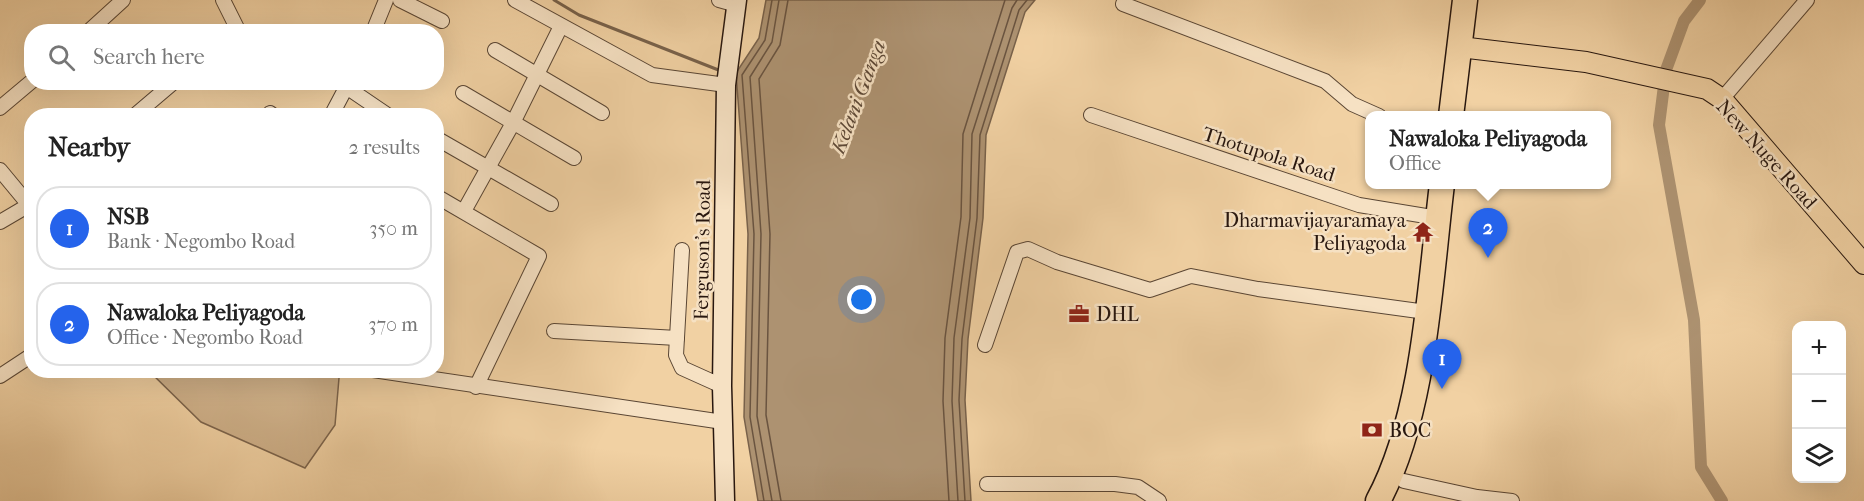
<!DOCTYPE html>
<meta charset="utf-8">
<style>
:root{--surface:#fff;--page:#f6f6f6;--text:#222;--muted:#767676;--line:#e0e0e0;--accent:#2563eb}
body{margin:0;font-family:"IM FELL French Canon",serif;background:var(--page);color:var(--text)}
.controls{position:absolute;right:18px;bottom:18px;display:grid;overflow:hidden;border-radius:12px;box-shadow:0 6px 24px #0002}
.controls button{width:54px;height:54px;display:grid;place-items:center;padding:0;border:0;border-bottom:2px solid var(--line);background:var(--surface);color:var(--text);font:30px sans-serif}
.you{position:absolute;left:862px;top:300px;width:21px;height:21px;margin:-15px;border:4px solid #fff;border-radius:50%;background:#1a73e8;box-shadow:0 0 0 9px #1a73e833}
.badge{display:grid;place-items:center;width:39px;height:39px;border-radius:50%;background:var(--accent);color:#fff;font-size:20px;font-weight:700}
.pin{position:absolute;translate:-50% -50px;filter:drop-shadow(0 2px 3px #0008)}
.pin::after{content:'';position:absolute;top:32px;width:21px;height:18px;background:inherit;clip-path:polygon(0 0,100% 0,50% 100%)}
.popup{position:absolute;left:1365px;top:111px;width:246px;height:78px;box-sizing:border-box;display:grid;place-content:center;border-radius:12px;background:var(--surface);filter:drop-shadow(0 2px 4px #0005);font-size:20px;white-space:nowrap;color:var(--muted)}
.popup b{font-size:22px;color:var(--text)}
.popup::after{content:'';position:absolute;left:50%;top:100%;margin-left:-12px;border:12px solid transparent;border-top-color:var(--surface)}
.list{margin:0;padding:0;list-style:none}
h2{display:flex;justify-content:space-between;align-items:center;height:78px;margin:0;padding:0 24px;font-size:26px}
h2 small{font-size:20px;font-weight:400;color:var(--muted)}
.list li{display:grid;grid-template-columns:39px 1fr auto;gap:18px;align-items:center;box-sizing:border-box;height:84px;margin:0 12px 12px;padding:0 12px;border:2px solid var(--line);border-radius:24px}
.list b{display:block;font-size:22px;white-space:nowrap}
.list p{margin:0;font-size:20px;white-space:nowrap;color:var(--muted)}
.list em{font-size:20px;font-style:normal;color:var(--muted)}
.icon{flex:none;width:33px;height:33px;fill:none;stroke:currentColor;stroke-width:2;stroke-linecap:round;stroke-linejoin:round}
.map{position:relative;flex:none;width:1864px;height:501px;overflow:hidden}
.search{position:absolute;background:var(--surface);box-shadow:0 6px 24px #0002;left:24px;top:24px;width:420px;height:66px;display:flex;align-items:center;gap:15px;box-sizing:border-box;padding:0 21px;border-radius:24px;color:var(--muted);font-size:22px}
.panel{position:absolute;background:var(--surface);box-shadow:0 6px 24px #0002;left:24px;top:108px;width:420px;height:270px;border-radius:24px}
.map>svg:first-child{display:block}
.green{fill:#cfb18a;stroke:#7c644c;stroke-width:1.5}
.water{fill:#ad9271;stroke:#78614a;stroke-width:1.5}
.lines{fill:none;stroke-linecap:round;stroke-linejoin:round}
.shore{stroke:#6a5440;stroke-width:1.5}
.stream{stroke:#78614a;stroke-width:3}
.canal{stroke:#ad9271;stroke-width:12}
.street-casing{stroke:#5a4634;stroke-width:16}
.secondary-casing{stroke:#28170f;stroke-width:21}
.primary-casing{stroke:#28170f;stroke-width:22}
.highway-casing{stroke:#28170f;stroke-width:27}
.street{stroke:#f6e1c3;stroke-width:14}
.secondary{stroke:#f6e1c3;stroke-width:18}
.primary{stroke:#f1d1a3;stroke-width:20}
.highway{stroke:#f1d1a3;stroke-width:24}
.labels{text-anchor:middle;stroke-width:5;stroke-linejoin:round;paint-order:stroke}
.street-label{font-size:20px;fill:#28170f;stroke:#f6e1c3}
.poi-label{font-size:20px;fill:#28170f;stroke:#f6e1c3;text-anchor:start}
.water-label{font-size:21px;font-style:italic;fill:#5d4836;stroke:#f6e1c3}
</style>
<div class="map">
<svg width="1864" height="501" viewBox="0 0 1864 501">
<rect width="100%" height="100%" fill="#f1d1a3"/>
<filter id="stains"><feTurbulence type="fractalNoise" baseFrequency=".00333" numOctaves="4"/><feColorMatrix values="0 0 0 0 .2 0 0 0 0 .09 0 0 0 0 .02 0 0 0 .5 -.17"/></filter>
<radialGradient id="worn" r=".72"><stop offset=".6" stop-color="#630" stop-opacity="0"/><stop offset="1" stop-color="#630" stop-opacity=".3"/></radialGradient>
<path class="green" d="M149,371H333L339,378L335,425L305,468L201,422Z"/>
<path class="water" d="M766,0H1035L1025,12L986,135L983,218L968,339L965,400L971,501H758L744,417L748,234L736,73L759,38Z"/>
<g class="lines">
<g class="shore">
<path d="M764,501L750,417L754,234L742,75L765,40L772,0"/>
<path d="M772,501L757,416L761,234L750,77L772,42L779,0"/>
<path d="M781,501L766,415L770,234L759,79L780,45L788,0"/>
<path d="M949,501L943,401L945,338L961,217L963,134L1005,0"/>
<path d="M958,501L952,401L954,338L970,218L972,134L1012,8L1017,0"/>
<path d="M965,501L959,400L962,339L977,218L980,135L1019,10L1027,0"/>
</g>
<path class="stream" d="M554,0L579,15L721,71"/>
<path class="canal" d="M1700,0L1684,21L1666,70L1659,125L1694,320L1701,467L1722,501"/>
<g class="street-casing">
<g id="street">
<path d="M223,0L239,32"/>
<path d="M400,0L442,21"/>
<path d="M515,0L652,75L726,85"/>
<path d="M719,0L737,5"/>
<path d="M1123,4L1325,81L1352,104L1379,116"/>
<path d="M88,32L123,0"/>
<path d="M373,32L386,0"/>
<path d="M495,50L602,113"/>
<path d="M339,82L389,116"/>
<path d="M463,93L574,158"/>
<path d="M1722,99L1807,0"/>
<path d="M0,108L32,81"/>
<path d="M1091,115L1359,205L1438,218"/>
<path d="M134,116L174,82"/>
<path d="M268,116L270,113L274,116"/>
<path d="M331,116L349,82"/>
<path d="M436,138L551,204"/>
<path d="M0,170L29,205L32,203"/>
<path d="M436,196L539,256L476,387"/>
<path d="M464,211L513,123L561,26"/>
<path d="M0,222L29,205"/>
<path d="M682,250L676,355L682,368L722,386"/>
<path d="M554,331L677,338"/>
<path d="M985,345L1017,252L1028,249L1057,262L1150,290L1191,276L1258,289L1426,312"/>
<path d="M373,370L723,422"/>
<path d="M0,376L32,355"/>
<path d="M1404,481L1477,497L1512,501"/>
<path d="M987,484H1115L1138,487L1159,501"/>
</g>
</g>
<g class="secondary-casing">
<path id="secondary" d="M725,501L722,386L726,85L737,0"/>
</g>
<g class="primary-casing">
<path id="primary" d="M1460,47L1586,62L1707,89L1722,99L1864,264"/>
</g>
<g class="highway-casing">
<g id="highway">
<path d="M1451,116L1465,0"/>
<path d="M1378,501C1425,414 1430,282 1442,184"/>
</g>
</g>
<use href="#street" class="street"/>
<use href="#secondary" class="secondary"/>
<use href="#primary" class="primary"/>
<use href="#highway" class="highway"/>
</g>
<defs>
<g id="temple-bare" transform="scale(1.62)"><path d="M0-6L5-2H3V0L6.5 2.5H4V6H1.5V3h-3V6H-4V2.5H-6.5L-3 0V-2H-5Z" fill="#8f2418" stroke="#f6e1c3" stroke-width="2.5" paint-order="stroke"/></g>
<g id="office-bare" transform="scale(1.62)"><path d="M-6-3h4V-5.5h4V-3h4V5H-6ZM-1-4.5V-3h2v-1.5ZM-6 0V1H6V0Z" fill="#8f2418" stroke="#f6e1c3" stroke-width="2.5" paint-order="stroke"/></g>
<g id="bank-bare" transform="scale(1.62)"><path d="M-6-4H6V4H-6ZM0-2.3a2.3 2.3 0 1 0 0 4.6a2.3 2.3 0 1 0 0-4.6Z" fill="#8f2418" stroke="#f6e1c3" stroke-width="2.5" paint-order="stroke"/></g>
</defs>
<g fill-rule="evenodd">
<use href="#temple-bare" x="1423" y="232"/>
<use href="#office-bare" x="1079" y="314"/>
<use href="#bank-bare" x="1372" y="430"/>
</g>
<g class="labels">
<g class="street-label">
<text transform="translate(1269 154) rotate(18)" y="7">Thotupola Road</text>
<text transform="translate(1767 154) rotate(48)" y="7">New Nuge Road</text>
<text transform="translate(702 250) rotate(-89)" y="7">Ferguson's Road</text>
</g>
<g class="poi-label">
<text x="1406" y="227" text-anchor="end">Dharmavijayaramaya<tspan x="1406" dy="23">Peliyagoda</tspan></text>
<text x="1096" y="321">DHL</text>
<text x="1389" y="437">BOC</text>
</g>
<g class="water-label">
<text transform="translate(858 97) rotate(-69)" y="7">Kelani Ganga</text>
</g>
</g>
<rect width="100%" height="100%" filter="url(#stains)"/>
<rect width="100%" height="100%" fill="url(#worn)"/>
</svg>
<div class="controls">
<button>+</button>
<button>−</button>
<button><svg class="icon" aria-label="layers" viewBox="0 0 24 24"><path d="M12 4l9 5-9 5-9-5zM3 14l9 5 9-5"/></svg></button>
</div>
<div class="you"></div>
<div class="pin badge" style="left:1442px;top:389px">1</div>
<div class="pin badge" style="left:1488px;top:258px">2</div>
<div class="popup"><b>Nawaloka Peliyagoda</b>Office</div>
<div class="search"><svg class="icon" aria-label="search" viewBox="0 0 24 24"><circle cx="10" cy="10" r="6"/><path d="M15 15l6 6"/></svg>Search here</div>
<section class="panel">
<h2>Nearby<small>2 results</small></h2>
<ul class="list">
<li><span class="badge">1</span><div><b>NSB</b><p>Bank · Negombo Road</p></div><em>350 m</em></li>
<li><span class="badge">2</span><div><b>Nawaloka Peliyagoda</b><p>Office · Negombo Road</p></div><em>370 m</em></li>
</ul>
</section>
</div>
